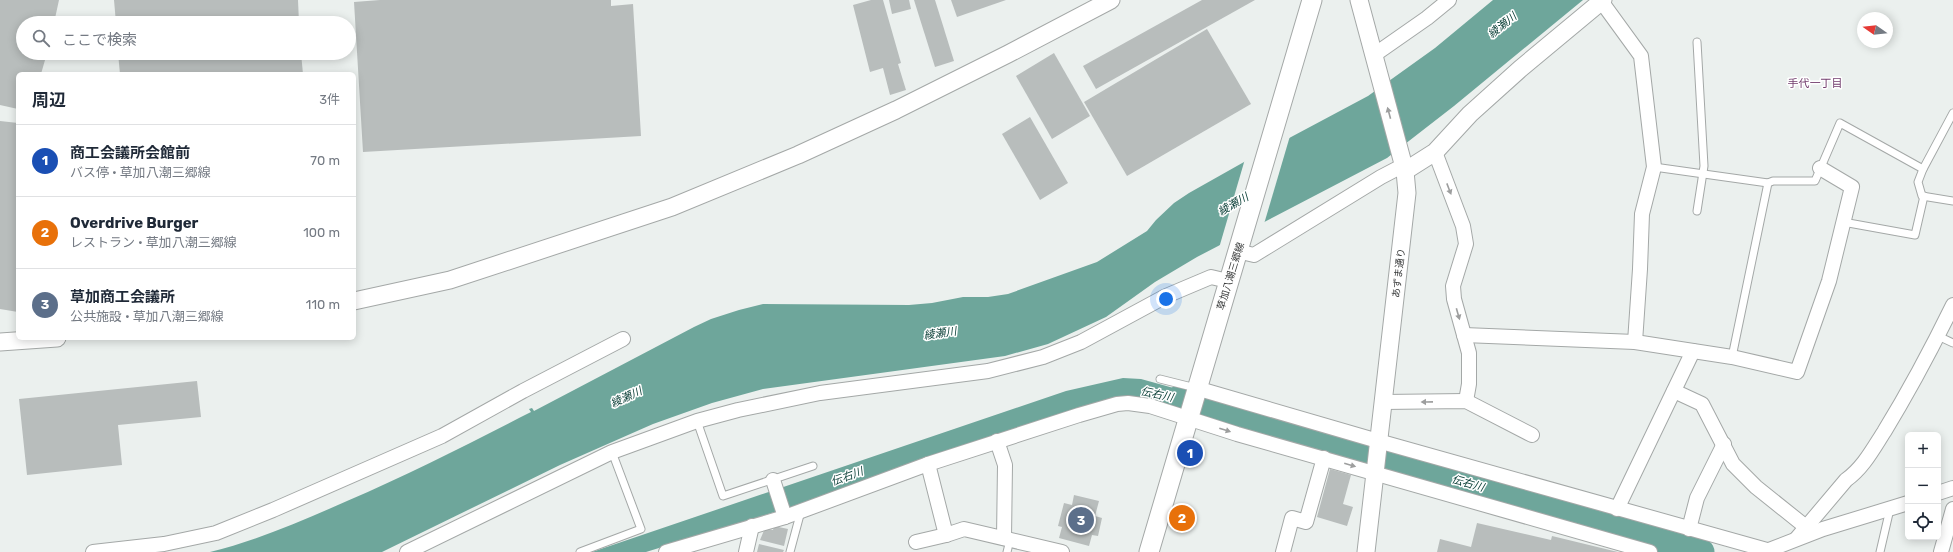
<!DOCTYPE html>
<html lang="ja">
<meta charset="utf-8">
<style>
:root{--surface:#fff;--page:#f6f6f7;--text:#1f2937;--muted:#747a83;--line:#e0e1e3;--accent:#b45309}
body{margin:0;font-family:Rubik,"Noto Sans JP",sans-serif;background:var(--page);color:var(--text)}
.controls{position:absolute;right:12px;bottom:12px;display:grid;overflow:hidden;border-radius:6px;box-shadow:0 2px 10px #0003}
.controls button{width:36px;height:36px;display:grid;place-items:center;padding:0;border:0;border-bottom:1px solid var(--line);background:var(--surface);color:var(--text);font:20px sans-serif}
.compass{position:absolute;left:1857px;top:12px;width:36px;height:36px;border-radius:50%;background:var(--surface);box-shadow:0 2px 10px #0003;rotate:284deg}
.you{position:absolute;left:1166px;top:299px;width:14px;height:14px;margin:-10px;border:3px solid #fff;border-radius:50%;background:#1a73e8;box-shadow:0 0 0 6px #1a73e833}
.badge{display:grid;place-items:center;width:26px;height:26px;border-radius:50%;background:var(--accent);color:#fff;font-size:13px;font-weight:700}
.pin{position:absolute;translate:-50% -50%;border:2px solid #fff;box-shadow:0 1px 4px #0006}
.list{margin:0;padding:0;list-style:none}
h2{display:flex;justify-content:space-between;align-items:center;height:52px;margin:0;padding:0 16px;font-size:17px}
h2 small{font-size:13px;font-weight:400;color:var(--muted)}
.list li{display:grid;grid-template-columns:26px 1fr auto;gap:12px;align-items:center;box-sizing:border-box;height:72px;padding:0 16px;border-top:1px solid var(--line)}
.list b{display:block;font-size:15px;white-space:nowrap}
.list p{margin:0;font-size:13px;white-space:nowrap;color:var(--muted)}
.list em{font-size:13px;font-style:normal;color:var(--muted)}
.icon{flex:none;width:22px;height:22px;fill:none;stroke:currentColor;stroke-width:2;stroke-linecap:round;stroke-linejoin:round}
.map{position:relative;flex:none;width:1953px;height:552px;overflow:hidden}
.search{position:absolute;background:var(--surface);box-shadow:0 2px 10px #0003;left:16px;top:16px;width:340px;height:44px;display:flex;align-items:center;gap:10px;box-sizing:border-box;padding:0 14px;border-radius:22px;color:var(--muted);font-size:15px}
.panel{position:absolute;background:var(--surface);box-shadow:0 2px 10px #0003;left:16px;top:72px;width:340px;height:268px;border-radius:6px}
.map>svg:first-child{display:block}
.water{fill:#6ea69b}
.pier{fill:#ebf0ee}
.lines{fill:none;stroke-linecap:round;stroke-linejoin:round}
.river{stroke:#6ea69b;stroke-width:27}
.building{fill:#b8bdbc}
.service-casing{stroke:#a4a8a7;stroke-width:9}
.minor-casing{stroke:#a4a8a7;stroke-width:16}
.tertiary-casing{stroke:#a4a8a7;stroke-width:19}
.secondary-casing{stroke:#a4a8a7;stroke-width:21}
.service{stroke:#fff;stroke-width:7}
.minor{stroke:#fff;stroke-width:14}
.tertiary{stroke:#fff;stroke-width:17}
.secondary{stroke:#fff;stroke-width:19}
.oneway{fill:#9d9e9e}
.labels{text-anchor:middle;stroke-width:3;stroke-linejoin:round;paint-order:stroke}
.street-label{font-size:10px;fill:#3b3d3d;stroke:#fff}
.water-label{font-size:11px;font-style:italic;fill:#0e423a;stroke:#fff}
.neighbourhood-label{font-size:11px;fill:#723d6d;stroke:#fff}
</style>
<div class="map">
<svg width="1953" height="552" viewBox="0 0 1953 552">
<rect width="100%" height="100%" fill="#ebf0ee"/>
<g class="water">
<path d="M1493,0H1583L1454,106L1387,158L1197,257L1155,282L1106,317L1048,344L1005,356L763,389L712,403L653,424L560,465L382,552H210C258,540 302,521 347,501C410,474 470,443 531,412L529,409L532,408L534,411L694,327L711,319L739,310L763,304L909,305L932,303L963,297H988L1008,294L1097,262L1147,231L1156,220L1174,203L1189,193L1244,162L1368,96L1435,48Z"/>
<path d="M1123,378L1141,379L1217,400L1211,419L1165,405L1070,411L950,450L791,507L646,552H592L1066,391Z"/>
</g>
<g class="pier">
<path d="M1290,136L1264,224L1219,248L1245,159Z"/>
<path d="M1177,389L1211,398L1205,418L1172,408Z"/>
</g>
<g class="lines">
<path class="river" d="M1179,399L1240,418L1701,552"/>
</g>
<g class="building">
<path d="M0,0H59L54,23H23V53H47L41,74H18V109L0,105Z"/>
<path d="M114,0H298L299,23H116Z"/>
<path d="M380,0H611V6L633,4L641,136L363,152L354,2Z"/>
<path d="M871,0H883L901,63L898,64L906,90L890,95L883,68L870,72L853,5Z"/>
<path d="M889,0H909L911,9L892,14Z"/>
<path d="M914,0H935L954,61L935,67Z"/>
<path d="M951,0H1006L957,17Z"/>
<path d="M1202,0H1255L1096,89L1083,66Z"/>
<path d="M1207,29L1251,104L1127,176L1084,102Z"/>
<path d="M118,53H301L303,74H120Z"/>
<path d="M1054,53L1090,116L1052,139L1016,76Z"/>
<path d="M1030,117L1068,183L1040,200L1002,134Z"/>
<path d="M0,121L18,123V312L0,309Z"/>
<path d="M197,381L201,417L118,425L122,465L27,475L19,399Z"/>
<path d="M1330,469L1351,475L1343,504L1353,507L1347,526L1317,517Z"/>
<path d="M1074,495L1099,501L1095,516L1102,518L1098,536L1092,535L1089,546L1059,538L1062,527L1058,526L1064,503L1072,505Z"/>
<path d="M1477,523L1551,540L1552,536L1618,552H1437L1440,539L1471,547Z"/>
<path d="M774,526L788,529L784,546L760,540L765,528L773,530Z"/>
<path d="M759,544L784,550L783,552H757Z"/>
</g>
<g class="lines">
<g class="service-casing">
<g id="service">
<path d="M1697,42L1704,166L1697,211"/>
<path d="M1654,167L1768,183"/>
<path d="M1923,169L1918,182L1922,196L1953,201"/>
<path d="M1843,222L1915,235L1924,196"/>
<path d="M1938,336L1953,343"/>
<path d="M1732,357L1768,183L1773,181H1815L1840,123L1923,169L1953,113"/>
<path d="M1160,379L1196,388"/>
<path d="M697,421L723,496L813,466"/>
<path d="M580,552L641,529L612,452"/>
<path d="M790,552L801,511"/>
<path d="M1007,552L1010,540"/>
<path d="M1880,552L1890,509"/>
</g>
</g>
<g class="minor-casing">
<g id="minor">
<path d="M1601,1L1641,56L1654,167L1642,214L1640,269L1635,342"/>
<path d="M1374,55L1427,18L1449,0"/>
<path d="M1435,152L1463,226L1466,244L1453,286L1454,299L1469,353V384L1466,401"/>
<path d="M1237,251L1254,255L1381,177L1404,165"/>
<path d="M1464,335L1635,342L1732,357L1797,372L1829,281L1852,187L1820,168"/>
<path d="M1196,388L1378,441L1774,552"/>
<path d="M1674,391L1702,404L1733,464L1756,487L1806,527"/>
<path d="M1383,402L1466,401L1532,435"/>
<path d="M997,441L1005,465L1004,538"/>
<path d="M928,464L1079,415L1117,404L1128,403L1150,406L1237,434L1650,552"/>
<path d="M773,480L785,517"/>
<path d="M1938,493L1953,488"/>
<path d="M1617,509L1693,351"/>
<path d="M1689,529L1697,498L1724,444"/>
<path d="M1797,538L1846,480C1863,468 1873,449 1884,432C1909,391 1932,348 1953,305"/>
<path d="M916,542L946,535"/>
<path d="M1769,550L1823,529L1908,503"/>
<path d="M93,552L164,544L216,533L273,510L442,436L523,391L623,339"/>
<path d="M407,552L612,452L697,421L738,410L820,393L988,371L1043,357L1081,342L1166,296L1211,277L1228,281"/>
<path d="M666,552L785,517L928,464L946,535L964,529L1062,552"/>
<path d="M746,552L752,526"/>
<path d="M1283,552L1292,518L1306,522L1324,458"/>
<path d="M1941,552L1953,509"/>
</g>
</g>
<g class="tertiary-casing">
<g id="tertiary">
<path d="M1359,0L1405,171L1407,193L1366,552"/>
<path d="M1405,171L1435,152L1470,114L1520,69L1603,0"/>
<path d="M354,301L450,280L672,207L798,155L896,110L1008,54L1111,0"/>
<path d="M0,342L57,338"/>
</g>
</g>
<g class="secondary-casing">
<path id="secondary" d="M1149,552L1312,0"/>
</g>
<use href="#service" class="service"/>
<use href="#minor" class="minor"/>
<use href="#tertiary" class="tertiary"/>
<use href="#secondary" class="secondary"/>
</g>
<defs><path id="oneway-solid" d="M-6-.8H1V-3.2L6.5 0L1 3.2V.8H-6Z"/></defs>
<g class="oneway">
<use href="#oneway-solid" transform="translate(1389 113) rotate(-105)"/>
<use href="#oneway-solid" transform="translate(1449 189) rotate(69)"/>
<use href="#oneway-solid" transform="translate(1458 314) rotate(74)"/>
<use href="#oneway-solid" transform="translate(1427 402) rotate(179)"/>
<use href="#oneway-solid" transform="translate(1225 430) rotate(18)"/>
<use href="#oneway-solid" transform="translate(1350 465) rotate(16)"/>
</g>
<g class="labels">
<g class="street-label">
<text transform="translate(1398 273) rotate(-83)" y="4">あずま通り</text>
<text transform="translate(1230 276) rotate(-73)" y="4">草加八潮三郷線</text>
</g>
<g class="water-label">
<text transform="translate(1502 25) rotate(-39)" y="4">綾瀬川</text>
<text transform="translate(1233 204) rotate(-30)" y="4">綾瀬川</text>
<text transform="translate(940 333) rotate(-8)" y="4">綾瀬川</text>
<text transform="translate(1157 394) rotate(12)" y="4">伝右川</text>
<text transform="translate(626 397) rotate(-25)" y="4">綾瀬川</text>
<text transform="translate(847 476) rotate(-20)" y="4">伝右川</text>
<text transform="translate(1468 483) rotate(16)" y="4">伝右川</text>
</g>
<g class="neighbourhood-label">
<text x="1815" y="87">手代一丁目</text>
</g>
</g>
</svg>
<div class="controls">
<button>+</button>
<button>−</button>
<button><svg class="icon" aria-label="locate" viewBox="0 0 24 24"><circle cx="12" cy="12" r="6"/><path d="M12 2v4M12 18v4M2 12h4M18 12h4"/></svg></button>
</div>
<svg class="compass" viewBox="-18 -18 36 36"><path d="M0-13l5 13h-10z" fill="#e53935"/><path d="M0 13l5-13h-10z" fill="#747a83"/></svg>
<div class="you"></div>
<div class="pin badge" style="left:1190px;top:453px;background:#1a4fb4">1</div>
<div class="pin badge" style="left:1182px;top:518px;background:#e8710a">2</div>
<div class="pin badge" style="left:1081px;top:520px;background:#5c6f8a">3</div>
<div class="search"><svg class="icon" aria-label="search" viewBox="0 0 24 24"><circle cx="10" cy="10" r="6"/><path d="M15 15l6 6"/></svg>ここで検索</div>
<section class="panel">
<h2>周辺<small>3件</small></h2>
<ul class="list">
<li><span class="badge" style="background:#1a4fb4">1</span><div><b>商工会議所会館前</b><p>バス停 · 草加八潮三郷線</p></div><em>70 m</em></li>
<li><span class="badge" style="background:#e8710a">2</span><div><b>Overdrive Burger</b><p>レストラン · 草加八潮三郷線</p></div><em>100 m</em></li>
<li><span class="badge" style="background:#5c6f8a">3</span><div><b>草加商工会議所</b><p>公共施設 · 草加八潮三郷線</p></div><em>110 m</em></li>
</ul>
</section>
</div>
